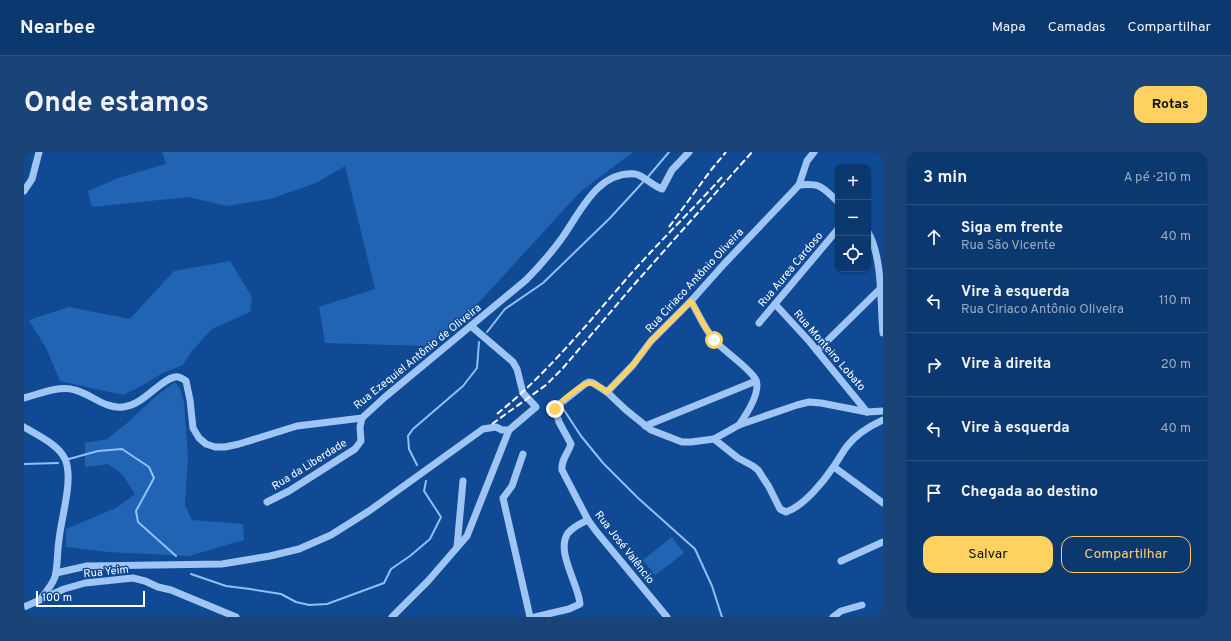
<!DOCTYPE html>
<html lang="pt">
<meta charset="utf-8">
<style>
:root{--surface:#0c3870;--page:#1a4378;--text:#f1f3f6;--muted:#9aacc3;--line:#2c5283;--accent:#ffd160}
body{margin:0;font-family:Overpass,sans-serif;background:var(--page);color:var(--text)}
.controls{position:absolute;right:12px;top:12px;display:grid;overflow:hidden;border-radius:8px;box-shadow:0 1px 3px #0004}
.controls button{width:36px;height:36px;display:grid;place-items:center;padding:0;border:0;border-bottom:1px solid var(--line);background:var(--surface);color:var(--text);font:20px sans-serif}
.scale{position:absolute;left:12px;bottom:10px;width:109px;box-sizing:border-box;padding-left:4px;border:2px solid #fff;border-top:0;font-size:11px;line-height:14px;white-space:nowrap;color:#fff;-webkit-text-stroke:3px #104a95;paint-order:stroke}
.stop{position:absolute;width:12px;height:12px;margin:-9px;border:3px solid #ffd160;border-radius:50%;background:#fff}
.stop.end{background:#ffd160;border-color:#fff;box-shadow:0 1px 4px #0008}
.list{margin:0;padding:0;list-style:none}
h2{display:flex;justify-content:space-between;align-items:center;height:52px;margin:0;padding:0 16px;font-size:17px}
h2 small{font-size:13px;font-weight:400;color:var(--muted)}
.list li{display:grid;grid-template-columns:26px 1fr auto;gap:12px;align-items:center;box-sizing:border-box;height:64px;padding:0 16px;border-top:1px solid var(--line)}
.list b{display:block;font-size:15px;white-space:nowrap}
.list p{margin:0;font-size:13px;white-space:nowrap;color:var(--muted)}
.list em{font-size:13px;font-style:normal;color:var(--muted)}
.actions{display:flex;gap:8px;padding:12px 16px}
.actions a{flex:1;padding:9px 0;border:1px solid var(--accent);border-radius:12px;text-align:center;font-size:14px;color:var(--accent)}
.actions .main{background:var(--accent);color:#111}
.icon{flex:none;width:22px;height:22px;fill:none;stroke:currentColor;stroke-width:2;stroke-linecap:round;stroke-linejoin:round}
.map{position:relative;flex:none;width:859px;height:465px;overflow:hidden;border-radius:12px}
header{display:flex;align-items:center;gap:24px;box-sizing:border-box;height:56px;padding:0 20px;background:var(--surface);border-bottom:1px solid var(--line)}
header strong{font-size:19px}
nav{display:flex;gap:22px;margin-inline-start:auto;font-size:14px}
.intro{display:flex;align-items:center;justify-content:space-between;box-sizing:border-box;height:96px;padding:0 24px}
h1{margin:0;font-size:28px}
.button{padding:10px 18px;border-radius:12px;background:var(--accent);color:#111;font-size:14px;font-weight:700}
main{display:flex;gap:24px;padding:0 24px}
aside{flex:1;background:var(--surface);border-radius:12px;box-shadow:0 1px 3px #0004}
.map>svg:first-child{display:block}
.green{fill:#2164b4}
.lines{fill:none;stroke-linecap:round;stroke-linejoin:round}
.stream{stroke:#8fc0f7;stroke-width:2}
.minor{stroke:#9ec5f4;stroke-width:7}
.rail{stroke:#fff;stroke-width:2;stroke-dasharray:7 3;stroke-linecap:butt}
.route{stroke:#ffd160;stroke-width:5}
.labels{text-anchor:middle;stroke-width:3;stroke-linejoin:round;paint-order:stroke}
.street-label{font-size:11px;fill:#fff;stroke:#104a95}
</style>
<header>
<strong>Nearbee</strong>
<nav><a>Mapa</a><a>Camadas</a><a>Compartilhar</a></nav>
</header>
<div class="intro"><h1>Onde estamos</h1><a class="button">Rotas</a></div>
<main>
<div class="map">
<svg width="859" height="465" viewBox="0 0 859 465">
<rect width="100%" height="100%" fill="#104a95"/>
<g class="green">
<path d="M136,0H609L556,40L447,159L404,194L301,191L295,155L351,137L321,14L292,31L246,47L203,54L164,45L68,55L64,39L94,26L142,12L138,0Z"/>
<path d="M206,109L228,145L226,160L188,177L167,200L159,213L137,222L119,233L99,243L36,229L22,196L5,168L45,155L106,167L150,119Z"/>
<path d="M151,230L156,237L160,250L164,305L161,353L168,368L219,372L220,388L165,404L84,400L42,395V377L92,356L111,342L98,322L84,312L61,315V291L83,287L102,272L131,245Z"/>
<path d="M648,385L660,401L631,423L619,408Z"/>
</g>
<g class="lines">
<g class="stream">
<path d="M623,26L645,0"/>
<path d="M463,180L481,157L519,131L586,66L620,29"/>
<path d="M538,255L557,284L579,311L614,346L671,397L688,434L698,465"/>
<path d="M45,307L74,299L98,297L125,315L130,326L112,359L114,370L152,404"/>
<path d="M0,312L34,311"/>
<path d="M393,313L385,297L384,284L389,277L439,234L453,216L455,190"/>
<path d="M167,422L202,434L226,437L257,442L272,450L285,453L303,452L360,431L367,417L386,404L406,387L417,365L400,339L402,329"/>
</g>
<g class="minor">
<path d="M775,33C798,31 798,35 814,50"/>
<path d="M0,39L8,27L15,0"/>
<path d="M844,80C859,107 856,149 859,181"/>
<path d="M667,149C675,163 681,178 691,189C701,200 727,217 732,228C737,241 722,263 715,273"/>
<path d="M751,152L785,189L843,260"/>
<path d="M735,171L814,77"/>
<path d="M793,199L857,136"/>
<path d="M583,240L609,213L627,189L667,149L700,112L775,33L783,9L790,0"/>
<path d="M0,246C15,242 35,233 51,238C67,242 81,257 99,255C120,253 135,228 151,225C156,224 159,227 162,229L166,248L169,276L175,286L182,292L191,295H201L215,292L273,274L338,266L361,245L502,128C515,115 527,101 538,86C556,61 573,19 611,22C619,23 629,34 638,37L648,18L665,0"/>
<path d="M621,274L732,229"/>
<path d="M0,275C13,283 34,292 41,307C50,327 37,366 35,388C33,400 34,413 31,425C28,433 23,439 18,445"/>
<path d="M690,287L714,306L729,314L734,318L745,335L756,357L762,360C780,354 800,329 810,314C815,307 819,299 824,293C833,282 846,274 859,268"/>
<path d="M499,302L488,334L479,346L506,465"/>
<path d="M810,315L859,351"/>
<path d="M243,350L265,339L331,297L337,289L336,275L338,266"/>
<path d="M433,395L439,329"/>
<path d="M817,409L859,390"/>
<path d="M32,421L63,414L198,412L246,404L275,397L307,383L345,359L459,277L472,275L478,278H485L512,255L499,241L493,217L489,210L447,174"/>
<path d="M0,455L40,437L61,431L109,426L121,429L134,435L147,438L212,465"/>
<path d="M368,465L404,429L443,384L485,278"/>
<path d="M511,465L545,457L556,452C555,433 531,399 544,381C549,375 557,371 564,368"/>
<path d="M643,465L572,379L564,368L538,318C537,307 544,302 547,292L535,270L531,257L533,254L561,232L565,230L569,231L583,240L602,258L627,278L658,290H667L690,287L715,273L773,253L785,250L797,251L843,260L859,259"/>
<path d="M809,465L817,459L838,453"/>
</g>
<g class="rail">
<path d="M645,75L687,18L702,0"/>
<path d="M473,262C523,222 563,172 605,124C635,90 668,58 699,24"/>
<path d="M468,272L522,233L539,216L607,136L728,0"/>
</g>
</g>
<g class="lines">
<path class="route" d="M531,257C534,251 560,230 566,231C572,231 579,237 583,240L609,213L627,189L667,149L680,173L690,188"/>
</g>
<g class="labels">
<g class="street-label">
<text transform="translate(766 117) rotate(-50)" y="4">Rua Aurea Cardoso</text>
<text transform="translate(670 128) rotate(-47)" y="4">Rua Ciriaco Antônio Oliveira</text>
<text transform="translate(806 198) rotate(49)" y="4">Rua Monteiro Lobato</text>
<text transform="translate(393 204) rotate(-39)" y="4">Rua Ezequiel Antônio de Oliveira</text>
<text transform="translate(285 312) rotate(-32)" y="4">Rua da Liberdade</text>
<text transform="translate(601 395) rotate(52)" y="4">Rua José Valêncio</text>
<text transform="translate(82 419) rotate(-6)" y="4">Rua Yeim</text>
</g>
</g>
</svg>
<div class="controls">
<button>+</button>
<button>−</button>
<button><svg class="icon" aria-label="locate" viewBox="0 0 24 24"><circle cx="12" cy="12" r="6"/><path d="M12 2v4M12 18v4M2 12h4M18 12h4"/></svg></button>
</div>
<div class="scale">100 m</div>
<div class="stop" style="left:690px;top:188px"></div>
<div class="stop end" style="left:531px;top:257px"></div>
</div>
<aside>
<h2>3 min<small>A pé · 210 m</small></h2>
<ul class="list">
<li><svg class="icon" aria-label="ahead" viewBox="0 0 24 24"><path d="M12 20V5M6 11l6-6 6 6"/></svg><div><b>Siga em frente</b><p>Rua São Vicente</p></div><em>40 m</em></li>
<li><svg class="icon" aria-label="left" viewBox="0 0 24 24"><path d="M17 20v-9H6M10 6l-5 5 5 5"/></svg><div><b>Vire à esquerda</b><p>Rua Ciriaco Antônio Oliveira</p></div><em>110 m</em></li>
<li><svg class="icon" aria-label="right" viewBox="0 0 24 24"><path d="M7 20v-9h11M14 6l5 5-5 5"/></svg><div><b>Vire à direita</b></div><em>20 m</em></li>
<li><svg class="icon" aria-label="left" viewBox="0 0 24 24"><path d="M17 20v-9H6M10 6l-5 5 5 5"/></svg><div><b>Vire à esquerda</b></div><em>40 m</em></li>
<li><svg class="icon" aria-label="arrive" viewBox="0 0 24 24"><path d="M6 21V4h12l-3 4 3 4H6"/></svg><div><b>Chegada ao destino</b></div></li>
</ul>
<div class="actions"><a class="main">Salvar</a><a>Compartilhar</a></div>
</aside>
</main>
